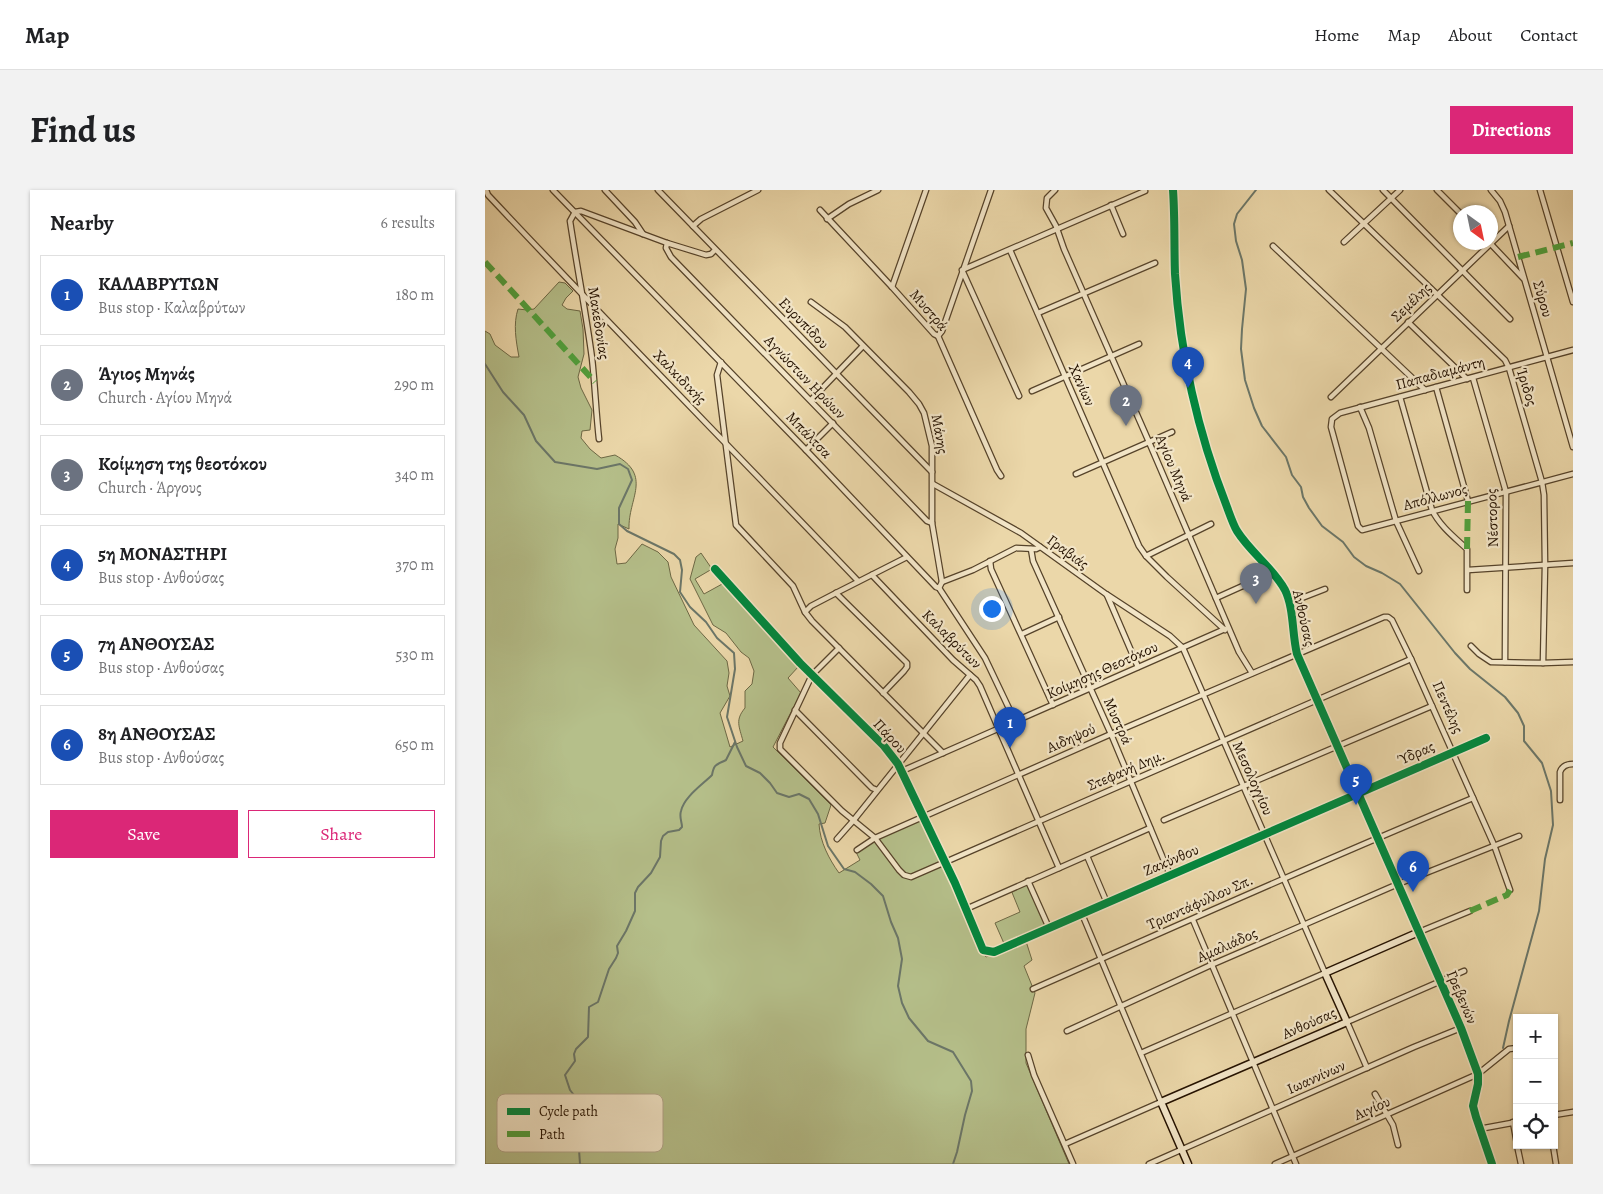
<!DOCTYPE html>
<meta charset="utf-8">
<style>
:root{--surface:#fff;--page:#f2f2f2;--text:#202124;--muted:#757577;--line:#e0e0e0;--accent:#db2777}
body{margin:0;font-family:Alegreya,serif;background:var(--page);color:var(--text)}
.controls{position:absolute;right:15px;bottom:15px;display:grid;overflow:hidden;border-radius:0px;box-shadow:0 1px 4px #0004}
.controls button{width:45px;height:45px;display:grid;place-items:center;padding:0;border:0;border-bottom:1px solid var(--line);background:var(--surface);color:var(--text);font:25px sans-serif}
.compass{position:absolute;left:968px;top:15px;width:45px;height:45px;border-radius:50%;background:var(--surface);box-shadow:0 1px 4px #0004;rotate:147deg}
.you{position:absolute;left:506px;top:418px;width:18px;height:18px;margin:-12px;border:4px solid #fff;border-radius:50%;background:#1a73e8;box-shadow:0 0 0 8px #1a73e833}
.badge{display:grid;place-items:center;width:32px;height:32px;border-radius:50%;background:var(--accent);color:#fff;font-size:16px;font-weight:700}
.pin{position:absolute;translate:-50% -41px;filter:drop-shadow(0 1px 2px #0008)}
.pin::after{content:'';position:absolute;top:26px;width:18px;height:15px;background:inherit;clip-path:polygon(0 0,100% 0,50% 100%)}
.list{margin:0;padding:0;list-style:none}
h2{display:flex;justify-content:space-between;align-items:center;height:65px;margin:0;padding:0 20px;font-size:21px}
h2 small{font-size:16px;font-weight:400;color:var(--muted)}
.list li{display:grid;grid-template-columns:32px 1fr auto;gap:15px;align-items:center;box-sizing:border-box;height:80px;margin:0 10px 10px;padding:0 10px;border:1px solid var(--line);border-radius:0px}
.list b{display:block;font-size:19px;white-space:nowrap}
.list p{margin:0;font-size:16px;white-space:nowrap;color:var(--muted)}
.list em{font-size:16px;font-style:normal;color:var(--muted)}
.actions{display:flex;gap:10px;padding:15px 20px}
.actions a{flex:1;padding:11px 0;border:1px solid var(--accent);border-radius:0px;text-align:center;font-size:18px;color:var(--accent)}
.actions .main{background:var(--accent);color:#fff}
.icon{flex:none;width:28px;height:28px;fill:none;stroke:currentColor;stroke-width:2;stroke-linecap:round;stroke-linejoin:round}
.map{position:relative;flex:none;width:1088px;height:974px;overflow:hidden;border-radius:0px}
header{display:flex;align-items:center;gap:30px;box-sizing:border-box;height:70px;padding:0 25px;background:var(--surface);border-bottom:1px solid var(--line)}
header strong{font-size:24px}
nav{display:flex;gap:28px;margin-inline-start:auto;font-size:18px}
.intro{display:flex;align-items:center;justify-content:space-between;box-sizing:border-box;height:120px;padding:0 30px}
h1{margin:0;font-size:35px}
.button{padding:12px 22px;border-radius:0px;background:var(--accent);color:#fff;font-size:18px;font-weight:700}
main{display:flex;gap:30px;padding:0 30px}
aside{flex:1;background:var(--surface);border-radius:0px;box-shadow:0 1px 4px #0004}
.map>svg:first-child{display:block}
.green{fill:#b5bf8a;stroke:#6d6845}
.lines{fill:none;stroke-linecap:round;stroke-linejoin:round}
.stream{stroke:#6b7668;stroke-width:2}
.street-casing{stroke:#56432a;stroke-width:7}
.secondary-casing{stroke:#251200;stroke-width:9}
.street{stroke:#f2e5c7;stroke-width:4.5}
.secondary{stroke:#f2e5c7;stroke-width:6}
.quiet{stroke:#50a03c;stroke-width:6;stroke-dasharray:12 6;stroke-linecap:butt}
.cycleway-casing{stroke:#f2e5c7;stroke-width:11}
.cycleway{stroke:#00873e;stroke-width:8}
.labels{text-anchor:middle;stroke-width:4.5;stroke-linejoin:round;paint-order:stroke}
.street-label{font-size:15px;fill:#251200;stroke:#f2e5c7}
.key{fill:#f2e5c7;stroke:#b4a68b;stroke-width:1}
.key-label{font-size:14px;fill:#251200}
</style>
<header>
<strong>Map</strong>
<nav><a>Home</a><a>Map</a><a>About</a><a>Contact</a></nav>
</header>
<div class="intro"><h1>Find us</h1><a class="button">Directions</a></div>
<main>
<aside>
<h2>Nearby<small>6 results</small></h2>
<ul class="list">
<li><span class="badge" style="background:#1a4fb4">1</span><div><b>ΚΑΛΑΒΡΥΤΩΝ</b><p>Bus stop · Καλαβρύτων</p></div><em>180 m</em></li>
<li><span class="badge" style="background:#6b7280">2</span><div><b>Άγιος Μηνάς</b><p>Church · Αγίου Μηνά</p></div><em>290 m</em></li>
<li><span class="badge" style="background:#6b7280">3</span><div><b>Κοίμηση της θεοτόκου</b><p>Church · Άργους</p></div><em>340 m</em></li>
<li><span class="badge" style="background:#1a4fb4">4</span><div><b>5η ΜΟΝΑΣΤΗΡΙ</b><p>Bus stop · Ανθούσας</p></div><em>370 m</em></li>
<li><span class="badge" style="background:#1a4fb4">5</span><div><b>7η ΑΝΘΟΥΣΑΣ</b><p>Bus stop · Ανθούσας</p></div><em>530 m</em></li>
<li><span class="badge" style="background:#1a4fb4">6</span><div><b>8η ΑΝΘΟΥΣΑΣ</b><p>Bus stop · Ανθούσας</p></div><em>650 m</em></li>
</ul>
<div class="actions"><a class="main">Save</a><a>Share</a></div>
</aside>
<div class="map">
<svg width="1088" height="974" viewBox="0 0 1088 974">
<rect width="100%" height="100%" fill="#ebd7a9"/>
<filter id="stains"><feTurbulence type="fractalNoise" baseFrequency=".004" numOctaves="4"/><feColorMatrix values="0 0 0 0 .2 0 0 0 0 .09 0 0 0 0 .02 0 0 0 .5 -.17"/></filter>
<radialGradient id="worn" r=".72"><stop offset=".6" stop-color="#630" stop-opacity="0"/><stop offset="1" stop-color="#630" stop-opacity=".3"/></radialGradient>
<path class="green" d="M74,92L80,93L88,101L81,108L77,115L82,119L95,121L98,139L99,164L93,187L96,198L107,220L105,240L97,241L96,248L105,259L116,268L130,265C168,286 143,308 144,339L133,334V348L130,359L132,374L141,373L157,354L173,362L183,372L186,387L209,435L242,471L244,483L242,496L245,506L235,523L245,557L258,551C254,536 250,530 260,518V501L267,494L269,481L264,468L256,462L241,443L228,435L205,389L211,367L216,363L227,379L210,389L219,404L239,393L314,476L303,488L316,503L288,557L346,615L340,633L334,634C335,652 344,669 354,683L375,670L371,662L388,651L437,630L470,696L499,765L501,767L521,758L510,733L535,722L526,700L542,693L561,735L539,745L547,770L539,776L550,803L541,839V873L584,974H0V141L5,144L10,155L26,167H34C31,151 28,134 33,119L42,120L49,119Z"/>
<g class="lines">
<g class="stream">
<path d="M771,0L752,24L749,34L751,51L757,70L761,99L757,139L756,159L760,190L769,218L777,236L801,267L807,285L816,297L818,307L824,318L837,336L858,352L869,367L881,376L897,383L915,394L970,463L985,479L1020,507L1033,523L1039,536V551L1057,573L1066,601L1068,635L1060,669L1054,721L1024,831L1018,858"/>
<path d="M0,174L18,202L39,225L51,251L70,272L112,279L135,274L143,279L147,290L134,318V334L142,341L189,364L195,370L197,380L195,402L205,417L221,432L232,448L249,463L250,479L242,527L252,557L261,576L275,583L285,593L292,603L304,607L314,604L324,609L333,624L343,656L359,679L370,682L386,694L398,706L406,732L413,748L417,769L413,796L417,813L424,828L443,851L468,862L486,891L487,901L480,925L472,962L468,974"/>
<path d="M95,974L93,945L88,928L94,920L96,914L85,900L80,885L90,871L89,864L91,859L103,847L104,817L113,812L124,779L131,768L133,763L132,756L141,741L150,721V703L153,697L166,683L175,667L176,651L178,646L183,642L194,640L197,637C197,632 194,627 196,621C199,607 217,595 227,585C229,574 231,575 241,570L250,552"/>
</g>
<g class="street-casing">
<g id="street">
<path d="M1,0L3,5C125,135 250,262 373,391"/>
<path d="M68,0L321,260L451,397L454,398L500,468L530,531"/>
<path d="M120,0L150,32L158,44"/>
<path d="M173,0L447,282"/>
<path d="M570,0L562,8L561,18L571,36L579,59L664,252L754,462L767,483"/>
<path d="M844,0L1020,170L1024,178L1057,292L1059,305L1060,375L1058,473"/>
<path d="M898,0L1025,129"/>
<path d="M952,0L976,24"/>
<path d="M1006,0L1015,11L1020,22L1088,257"/>
<path d="M1055,0L1088,112"/>
<path d="M626,15L638,44"/>
<path d="M335,20L407,97L449,144L453,146L512,280L516,286"/>
<path d="M342,29L364,14L393,0"/>
<path d="M208,36L216,29L273,0"/>
<path d="M859,52L915,0"/>
<path d="M1004,52L1038,88"/>
<path d="M182,53L181,58L186,67L442,331L447,333"/>
<path d="M788,56L940,200"/>
<path d="M525,60L654,356L661,366L682,387L740,440"/>
<path d="M407,97L441,0"/>
<path d="M326,112L360,137L424,202L434,214L439,223L447,256V333L457,392L454,398"/>
<path d="M553,123L670,73"/>
<path d="M923,132L982,189"/>
<path d="M453,146L457,141L506,0"/>
<path d="M1088,160L855,223L847,229L846,237L873,336L877,340L1088,284"/>
<path d="M236,172L232,185L251,335L308,396L320,422L327,431L458,563"/>
<path d="M988,188L1021,302L1020,472"/>
<path d="M951,197L983,311"/>
<path d="M547,201L654,154"/>
<path d="M534,206L477,80L660,1"/>
<path d="M846,207L1024,36"/>
<path d="M915,207L947,320C955,336 969,347 982,359V400"/>
<path d="M326,210L378,156"/>
<path d="M875,217L884,238L911,331L934,381"/>
<path d="M114,249C111,222 110,195 107,168C101,123 92,77 85,31L90,22L96,21L182,53L221,65L226,64L230,60"/>
<path d="M321,260L348,233"/>
<path d="M591,284L687,242"/>
<path d="M448,294L536,343L621,404L685,446L698,458L840,783L656,863"/>
<path d="M546,359L548,371L626,544L685,685"/>
<path d="M661,366L726,334"/>
<path d="M505,371L506,379L568,515"/>
<path d="M230,379L315,473L399,556L413,574L470,693L498,760L509,762L1001,548"/>
<path d="M983,380L1088,373"/>
<path d="M387,385L468,470L491,490L495,496L574,678"/>
<path d="M457,392L488,380L531,358L551,359L555,357"/>
<path d="M351,403L422,473V477L419,481L398,503"/>
<path d="M622,405L653,477"/>
<path d="M731,408L771,390"/>
<path d="M804,413L840,399"/>
<path d="M320,422L326,416L351,403L422,367"/>
<path d="M537,444L574,427"/>
<path d="M986,456L994,464L1006,472L1058,473L1088,472"/>
<path d="M354,458L327,485L295,553V559L357,621L390,648L414,680L419,685L426,687L926,469"/>
<path d="M310,520L383,594L387,598L392,600"/>
<path d="M417,581L740,439"/>
<path d="M1075,610V582C1077,576 1082,574 1088,574"/>
<path d="M679,630L947,516"/>
<path d="M352,649L368,631L485,485"/>
<path d="M372,660L390,648L626,544L899,427H903L907,430L926,469L1009,655L1025,700"/>
<path d="M602,666L622,713"/>
<path d="M543,691L564,738"/>
<path d="M481,719L665,638"/>
<path d="M985,721L934,742C954,788 978,834 992,881C996,893 988,904 988,915C988,930 1002,959 1007,974"/>
<path d="M708,730L811,974"/>
<path d="M548,799C694,735 840,669 988,608"/>
<path d="M582,841L726,775L913,694L1034,646"/>
<path d="M543,865L549,885L588,974"/>
<path d="M882,878L862,832L979,781"/>
<path d="M890,904L908,935L913,955"/>
<path d="M1069,925L1088,922"/>
<path d="M1028,932L1032,954"/>
<path d="M994,939L1032,932"/>
<path d="M580,954L676,912L597,724"/>
<path d="M1032,955L1036,974"/>
<path d="M1068,955L1071,974"/>
<path d="M664,974L929,857L976,838"/>
<path d="M790,974L993,884L1024,859L1032,858"/>
</g>
</g>
<g class="secondary-casing">
<path id="secondary" d="M688,0C690,28 689,56 690,84C695,163 713,243 742,317C745,325 748,334 752,341C766,363 788,378 800,400C809,418 807,444 812,464L934,742L840,783L862,832L676,912L703,974"/>
</g>
<use href="#street" class="street"/>
<use href="#secondary" class="secondary"/>
<g class="quiet">
<path d="M1033,67L1088,53"/>
<path d="M0,72L110,192"/>
<path d="M982,359L983,311"/>
<path d="M985,721L1022,705L1025,700"/>
</g>
<g class="cycleway-casing">
<g id="cycleway">
<path d="M688,0C690,28 689,56 690,84C695,163 713,243 742,317C745,325 748,334 752,341C766,363 788,378 800,400C809,418 807,444 812,464L976,838L993,884V894L988,916L991,927L1007,974"/>
<path d="M230,379L315,473L399,556L413,574L470,693L498,760L509,762L1001,548"/>
</g>
</g>
<use href="#cycleway" class="cycleway"/>
</g>
<g class="labels">
<g class="street-label">
<text transform="translate(1058 109) rotate(74)" y="5">Σύρου</text>
<text transform="translate(926 112) rotate(-44)" y="5">Σεμέλης</text>
<text transform="translate(444 120) rotate(49)" y="5">Μυστρά</text>
<text transform="translate(114 133) rotate(81)" y="5">Μακεδονίας</text>
<text transform="translate(319 133) rotate(46)" y="5">Ευρυπίδου</text>
<text transform="translate(955 183) rotate(-15)" y="5">Παπαδιαμάντη</text>
<text transform="translate(195 187) rotate(46)" y="5">Χαλκιδικής</text>
<text transform="translate(320 187) rotate(46)" y="5">Αγνώστων Ηρώων</text>
<text transform="translate(597 195) rotate(66)" y="5">Χανίων</text>
<text transform="translate(1042 197) rotate(73)" y="5">Ίριδος</text>
<text transform="translate(455 244) rotate(80)" y="5">Μάνης</text>
<text transform="translate(324 245) rotate(46)" y="5">Μπάλτσα</text>
<text transform="translate(689 278) rotate(67)" y="5">Αγίου Μηνά</text>
<text transform="translate(950 307) rotate(-15)" y="5">Απόλλωνος</text>
<text transform="translate(1007 328) rotate(-92)" y="5">Νέστορος</text>
<text transform="translate(583 362) rotate(36)" y="5">Γραβιάς</text>
<text transform="translate(819 428) rotate(77)" y="5">Ανθούσας</text>
<text transform="translate(467 449) rotate(45)" y="5">Καλαβρύτων</text>
<text transform="translate(617 480) rotate(-24)" y="5">Κοίμησης Θεοτόκου</text>
<text transform="translate(963 517) rotate(66)" y="5">Πεντέλης</text>
<text transform="translate(633 531) rotate(66)" y="5">Μυστρά</text>
<text transform="translate(405 546) rotate(47)" y="5">Πάρου</text>
<text transform="translate(586 548) rotate(-24)" y="5">Αιδηψού</text>
<text transform="translate(931 563) rotate(-24)" y="5">Ύδρας</text>
<text transform="translate(641 580) rotate(-23)" y="5">Στεφανή Δημ.</text>
<text transform="translate(768 588) rotate(66)" y="5">Μεσολογγίου</text>
<text transform="translate(686 670) rotate(-23)" y="5">Ζακύνθου</text>
<text transform="translate(715 712) rotate(-24)" y="5">Τριαντάφυλλου Σπ.</text>
<text transform="translate(742 755) rotate(-24)" y="5">Αμαλιάδος</text>
<text transform="translate(977 807) rotate(67)" y="5">Γρεβενών</text>
<text transform="translate(824 833) rotate(-24)" y="5">Ανθούσας</text>
<text transform="translate(831 887) rotate(-24)" y="5">Ιωαννίνων</text>
<text transform="translate(887 918) rotate(-24)" y="5">Αιγίου</text>
</g>
</g>
<rect x="12" y="904" width="166" height="58" rx="8" class="key"/>
<rect x="22" y="918" width="23" height="7" fill="#00873e"/>
<rect x="22" y="941" width="23" height="6" fill="#50a03c"/>
<g class="key-label">
<text x="54" y="926">Cycle path</text>
<text x="54" y="949">Path</text>
</g>
<rect width="100%" height="100%" filter="url(#stains)"/>
<rect width="100%" height="100%" fill="url(#worn)"/>
</svg>
<div class="controls">
<button>+</button>
<button>−</button>
<button><svg class="icon" aria-label="locate" viewBox="0 0 24 24"><circle cx="12" cy="12" r="6"/><path d="M12 2v4M12 18v4M2 12h4M18 12h4"/></svg></button>
</div>
<svg class="compass" viewBox="-18 -18 36 36"><path d="M0-13l5 13h-10z" fill="#e53935"/><path d="M0 13l5-13h-10z" fill="#757577"/></svg>
<div class="you"></div>
<div class="pin badge" style="left:525px;top:558px;background:#1a4fb4">1</div>
<div class="pin badge" style="left:641px;top:236px;background:#6b7280">2</div>
<div class="pin badge" style="left:771px;top:414px;background:#6b7280">3</div>
<div class="pin badge" style="left:703px;top:198px;background:#1a4fb4">4</div>
<div class="pin badge" style="left:871px;top:615px;background:#1a4fb4">5</div>
<div class="pin badge" style="left:928px;top:702px;background:#1a4fb4">6</div>
</div>
</main>
